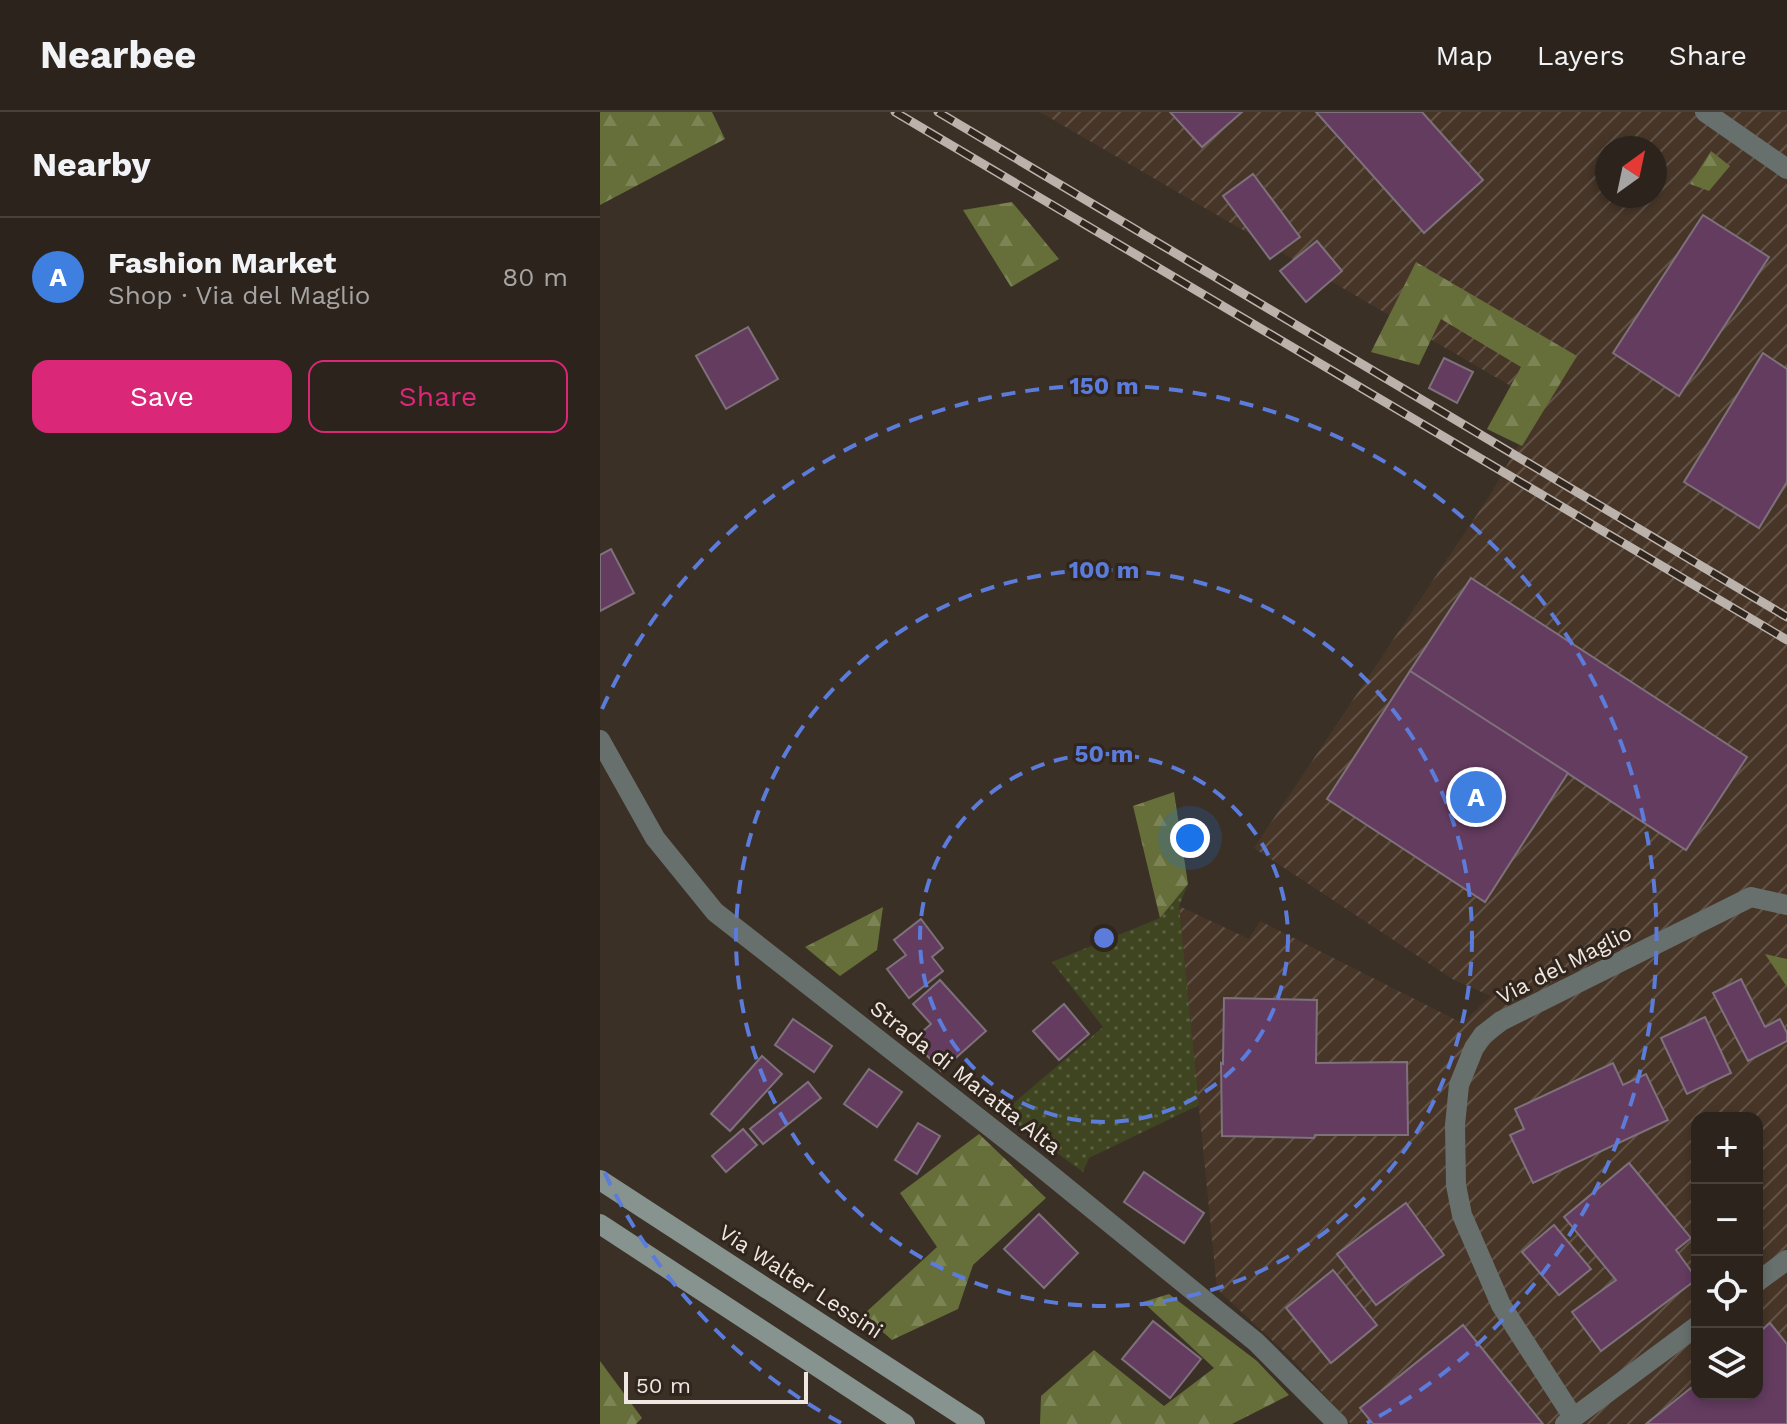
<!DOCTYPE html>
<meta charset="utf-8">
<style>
:root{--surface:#2c241c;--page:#342c25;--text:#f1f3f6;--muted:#a6a4a3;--line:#48413b;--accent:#db2777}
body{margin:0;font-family:"Work Sans",sans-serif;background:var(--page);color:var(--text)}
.controls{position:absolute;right:24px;bottom:24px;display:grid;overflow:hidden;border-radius:16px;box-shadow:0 4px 12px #0003}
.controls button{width:72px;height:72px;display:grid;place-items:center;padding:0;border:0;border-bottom:2px solid var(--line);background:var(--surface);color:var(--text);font:40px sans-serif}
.compass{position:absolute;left:995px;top:24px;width:72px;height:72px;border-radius:50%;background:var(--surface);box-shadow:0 4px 12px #0003;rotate:33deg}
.scale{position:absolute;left:24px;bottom:20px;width:184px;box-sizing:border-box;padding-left:8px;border:4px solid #efe7e1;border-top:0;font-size:22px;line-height:28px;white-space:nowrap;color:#efe7e1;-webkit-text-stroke:6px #31261d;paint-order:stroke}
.you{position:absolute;left:590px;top:726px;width:28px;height:28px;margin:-20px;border:6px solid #fff;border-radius:50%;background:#1a73e8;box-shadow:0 0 0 12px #1a73e833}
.badge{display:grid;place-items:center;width:52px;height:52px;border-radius:50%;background:var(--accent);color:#fff;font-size:26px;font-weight:700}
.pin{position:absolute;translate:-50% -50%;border:4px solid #fff;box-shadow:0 2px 8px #0006}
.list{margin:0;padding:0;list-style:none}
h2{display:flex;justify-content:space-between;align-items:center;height:104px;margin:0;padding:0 32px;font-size:34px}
h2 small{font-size:26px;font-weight:400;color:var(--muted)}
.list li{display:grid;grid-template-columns:52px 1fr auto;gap:24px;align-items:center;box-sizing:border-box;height:120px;padding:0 32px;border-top:2px solid var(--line)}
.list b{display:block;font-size:30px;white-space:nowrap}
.list p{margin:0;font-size:26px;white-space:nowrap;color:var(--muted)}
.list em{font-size:26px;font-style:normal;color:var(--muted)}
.actions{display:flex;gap:16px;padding:24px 32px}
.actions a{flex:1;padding:18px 0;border:2px solid var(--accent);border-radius:16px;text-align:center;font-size:28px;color:var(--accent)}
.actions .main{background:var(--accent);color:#fff}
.icon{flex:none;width:44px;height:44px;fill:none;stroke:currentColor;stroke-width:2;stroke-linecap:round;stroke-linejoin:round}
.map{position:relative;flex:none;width:1187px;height:1312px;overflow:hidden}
header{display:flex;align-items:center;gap:48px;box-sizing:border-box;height:112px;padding:0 40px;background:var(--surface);border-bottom:2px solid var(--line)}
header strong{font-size:38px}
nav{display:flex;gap:44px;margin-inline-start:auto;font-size:28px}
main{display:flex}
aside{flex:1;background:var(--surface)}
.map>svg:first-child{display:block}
.industrial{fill:url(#industrial-furrows);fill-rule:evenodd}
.grass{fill:url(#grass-dots)}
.forest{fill:url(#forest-firs)}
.building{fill:#643c60;stroke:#7e717c;stroke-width:2}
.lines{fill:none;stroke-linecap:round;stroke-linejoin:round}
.minor{stroke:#68706e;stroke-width:20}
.secondary{stroke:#86938f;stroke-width:20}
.rail-casing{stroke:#bbb2ab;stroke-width:9}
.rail{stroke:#31261d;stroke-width:6;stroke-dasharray:18;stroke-linecap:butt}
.ring{fill:none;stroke:#5c7cdb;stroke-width:4;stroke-dasharray:14 10}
.labels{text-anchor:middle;stroke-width:6;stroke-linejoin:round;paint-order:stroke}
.street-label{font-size:22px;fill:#efe7e1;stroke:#31261d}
.centre{fill:#5c7cdb;stroke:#31261d;stroke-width:4}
.ring-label{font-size:24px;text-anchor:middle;font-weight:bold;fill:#5c7cdb;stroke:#31261d;stroke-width:6;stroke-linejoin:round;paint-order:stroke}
</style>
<header>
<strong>Nearbee</strong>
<nav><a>Map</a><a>Layers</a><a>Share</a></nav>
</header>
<main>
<aside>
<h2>Nearby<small></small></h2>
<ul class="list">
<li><span class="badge" style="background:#3f7fe0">A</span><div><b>Fashion Market</b><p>Shop · Via del Maglio</p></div><em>80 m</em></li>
</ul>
<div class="actions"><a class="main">Save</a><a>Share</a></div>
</aside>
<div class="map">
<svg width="1187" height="1312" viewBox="0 0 1187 1312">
<defs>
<pattern id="industrial-furrows" width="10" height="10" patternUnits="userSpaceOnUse" patternTransform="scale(2)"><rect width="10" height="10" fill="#473628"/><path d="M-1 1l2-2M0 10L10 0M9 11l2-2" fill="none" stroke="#625347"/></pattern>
<pattern id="grass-dots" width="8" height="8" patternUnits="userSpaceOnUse" patternTransform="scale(2)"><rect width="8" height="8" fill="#3f4521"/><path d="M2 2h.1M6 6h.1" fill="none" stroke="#5b6041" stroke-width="1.8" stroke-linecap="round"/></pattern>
<pattern id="forest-firs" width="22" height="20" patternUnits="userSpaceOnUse" patternTransform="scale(2)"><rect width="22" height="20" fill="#666f3a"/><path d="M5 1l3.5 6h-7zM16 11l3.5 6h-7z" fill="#7c8456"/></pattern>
</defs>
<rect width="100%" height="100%" fill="#3b3026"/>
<path class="industrial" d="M440,0H1187V1312H751L690,1245L617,1177L579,794L649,827L660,809L862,911L891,884L854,868L654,736L890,383L942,292ZM1007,36H1055V84H1007ZM1097,1006H1157V1282H1097Z"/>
<path class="grass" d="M588,772L579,794L599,993L489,1046L483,1060L402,1001L503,915L452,850L560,806Z"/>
<g class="forest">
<path d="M0,0H112L125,27L0,93Z"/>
<path d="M1111,39L1130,54L1109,79L1090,72Z"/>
<path d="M412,90L459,147L411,175L363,98Z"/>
<path d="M816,150L977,244L922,334L887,317L921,255L841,207L819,253L771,240Z"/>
<path d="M574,680L588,772L560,806L533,694Z"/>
<path d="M283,795L277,838L240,864L205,835Z"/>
<path d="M1165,842L1187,847V875Z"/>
<path d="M379,1022L446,1086L373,1153L358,1197L292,1228L263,1203L337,1135L300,1081Z"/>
<path d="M569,1182L657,1249L689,1283L632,1312H440L441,1284L494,1238L564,1294L614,1256L543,1190Z"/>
<path d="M0,1249L42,1306L36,1312H0Z"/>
</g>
<g class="building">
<path d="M570,0H642L602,35Z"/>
<path d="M716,0H822L883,68L824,121Z"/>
<path d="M653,62L700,125L670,147L623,84Z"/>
<path d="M1103,103L1169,145L1079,284L1013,241Z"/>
<path d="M717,129L742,159L706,190L680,159Z"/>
<path d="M148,215L178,267L126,297L96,244Z"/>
<path d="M1163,241L1187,257V370L1159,416L1084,370Z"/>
<path d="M844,246L873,260L857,291L829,276Z"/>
<path d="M11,437L34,481L0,499V443Z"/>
<path d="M871,466L1147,645L1086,738L810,559Z"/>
<path d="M810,559L968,661L885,790L727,687Z"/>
<path d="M321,807L343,836L332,845L343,859L309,886L287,857L306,843L294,828Z"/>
<path d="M1141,867L1165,915L1180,907L1187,921V929L1148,949L1113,881Z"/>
<path d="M340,868L386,919L341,959L313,928L331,912L313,892Z"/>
<path d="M624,886L717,888L716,951L807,950L808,1023H715L714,1026L622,1024L621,951L623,952Z"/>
<path d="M464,892L489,922L459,948L433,919Z"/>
<path d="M1105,905L1131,961L1087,982L1061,926Z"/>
<path d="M193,907L232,934L214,960L175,933Z"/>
<path d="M162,944L182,962L130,1019L111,1002Z"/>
<path d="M1013,951L1023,973L1046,962L1068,1008L933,1071L910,1023L924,1017L915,997Z"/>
<path d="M269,957L302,980L277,1015L244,992Z"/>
<path d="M208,970L221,986L163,1032L150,1017Z"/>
<path d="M318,1011L340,1024L317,1062L295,1048Z"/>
<path d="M143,1017L157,1033L126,1060L112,1044Z"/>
<path d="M1029,1051L1091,1126L1076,1138L1097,1167L1001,1239L972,1200L1016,1168L964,1105Z"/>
<path d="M544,1060L604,1101L584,1131L524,1090Z"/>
<path d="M806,1091L844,1143L776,1193L737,1142Z"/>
<path d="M439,1102L478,1141L444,1176L404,1137Z"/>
<path d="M954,1113L991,1157L959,1183L922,1140Z"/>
<path d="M733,1158L777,1213L731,1251L686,1196Z"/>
<path d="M553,1209L601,1247L570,1286L522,1247Z"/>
<path d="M1170,1211L1187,1232V1312H1046L1097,1271V1282H1157V1222Z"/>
<path d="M863,1213L943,1312H773L760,1296Z"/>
</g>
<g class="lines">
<g class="minor">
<path d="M1105,0L1187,57"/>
<path d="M0,628L55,726L115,800L436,1051L656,1230L738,1312"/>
<path d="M1157,1170L1187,1148"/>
<path d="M973,1305L901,1193L862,1103L856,1073L855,1013L859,973L874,936L883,923L901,909L1151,785L1187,793"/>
<path d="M965,1312L1097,1214"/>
</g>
<g class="secondary">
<path d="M0,1068L375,1312"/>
<path d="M0,1112L305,1312"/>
</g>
<g class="rail-casing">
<g id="rail">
<path d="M295,0L1187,528"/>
<path d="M338,0L1187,505"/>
</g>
</g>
<use href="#rail" class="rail"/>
</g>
<g class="ring">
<circle cx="504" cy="826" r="184"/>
<circle cx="504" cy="826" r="368"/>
<path d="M241 1311A552 552 0 0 1 2 1055M2 597A552 552 0 1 1 767 1311"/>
</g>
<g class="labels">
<g class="street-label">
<text transform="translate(964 852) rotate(-27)" y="8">Via del Maglio</text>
<text transform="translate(366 965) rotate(38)" y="8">Strada di Maratta Alta</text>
<text transform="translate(201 1169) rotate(33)" y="8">Via Walter Lessini</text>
</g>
</g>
<circle cx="504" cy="826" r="12" class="centre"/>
<g class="ring-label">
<text x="504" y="282">150 m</text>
<text x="504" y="466">100 m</text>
<text x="504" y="650">50 m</text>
</g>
</svg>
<div class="controls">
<button>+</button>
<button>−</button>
<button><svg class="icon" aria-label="locate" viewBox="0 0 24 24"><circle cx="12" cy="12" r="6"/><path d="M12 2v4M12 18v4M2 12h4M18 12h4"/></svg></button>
<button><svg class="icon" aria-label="layers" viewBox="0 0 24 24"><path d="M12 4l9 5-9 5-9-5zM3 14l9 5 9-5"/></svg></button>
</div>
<svg class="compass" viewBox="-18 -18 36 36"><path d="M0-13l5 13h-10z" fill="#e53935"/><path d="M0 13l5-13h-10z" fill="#a6a4a3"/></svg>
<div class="scale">50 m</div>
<div class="you"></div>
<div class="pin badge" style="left:876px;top:685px;background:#3f7fe0">A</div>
</div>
</main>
